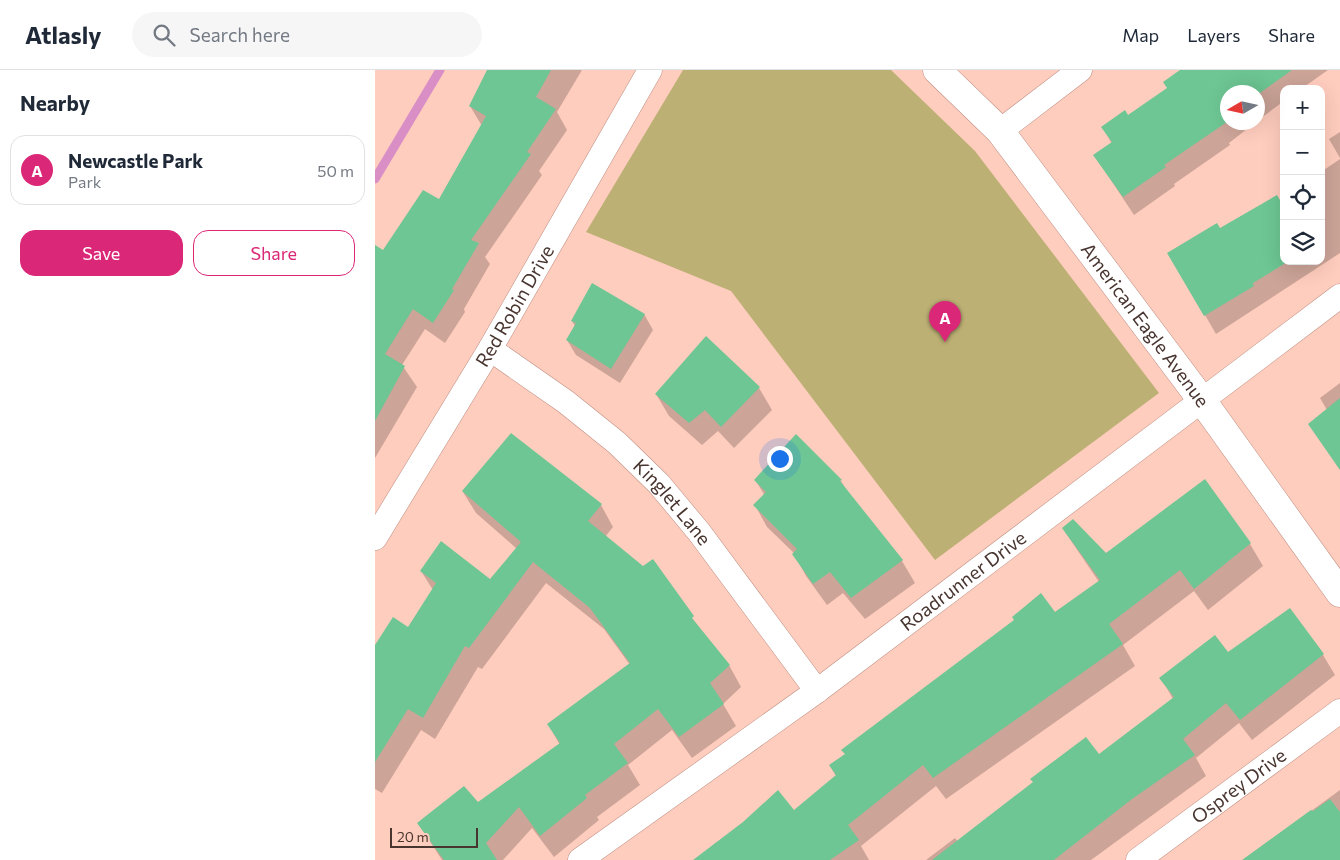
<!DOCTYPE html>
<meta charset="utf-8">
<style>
:root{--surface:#fff;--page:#f6f6f7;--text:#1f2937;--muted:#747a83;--line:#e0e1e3;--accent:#db2777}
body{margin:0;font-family:Commissioner,sans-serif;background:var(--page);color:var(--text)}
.controls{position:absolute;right:15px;top:15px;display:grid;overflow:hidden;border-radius:10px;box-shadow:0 5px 20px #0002}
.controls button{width:45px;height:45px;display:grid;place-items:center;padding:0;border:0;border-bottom:1px solid var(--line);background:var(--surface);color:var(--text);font:25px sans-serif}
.compass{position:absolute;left:845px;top:15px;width:45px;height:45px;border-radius:50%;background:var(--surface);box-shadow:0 5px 20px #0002;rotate:261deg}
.scale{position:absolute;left:15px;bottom:12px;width:88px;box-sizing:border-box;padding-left:5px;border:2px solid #49352f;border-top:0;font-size:14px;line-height:18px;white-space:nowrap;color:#49352f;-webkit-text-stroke:4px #ffcdbe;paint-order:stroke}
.you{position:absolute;left:404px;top:388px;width:18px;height:18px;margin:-12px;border:4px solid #fff;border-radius:50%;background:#1a73e8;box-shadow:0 0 0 8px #1a73e833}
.badge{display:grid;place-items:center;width:32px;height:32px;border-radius:50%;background:var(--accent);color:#fff;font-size:16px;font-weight:700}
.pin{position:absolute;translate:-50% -41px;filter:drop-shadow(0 1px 2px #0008)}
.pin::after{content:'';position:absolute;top:26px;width:18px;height:15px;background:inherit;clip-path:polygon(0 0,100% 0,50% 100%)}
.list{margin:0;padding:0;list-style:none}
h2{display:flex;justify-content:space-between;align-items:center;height:65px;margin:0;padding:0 20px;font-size:21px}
h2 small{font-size:16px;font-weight:400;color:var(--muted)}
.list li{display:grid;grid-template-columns:32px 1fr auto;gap:15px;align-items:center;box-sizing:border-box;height:70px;margin:0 10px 10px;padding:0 10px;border:1px solid var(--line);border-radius:15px}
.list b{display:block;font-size:19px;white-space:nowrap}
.list p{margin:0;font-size:16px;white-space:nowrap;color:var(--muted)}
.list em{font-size:16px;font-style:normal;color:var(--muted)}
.actions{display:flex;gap:10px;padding:15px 20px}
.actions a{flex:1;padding:11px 0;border:1px solid var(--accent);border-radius:15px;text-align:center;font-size:18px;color:var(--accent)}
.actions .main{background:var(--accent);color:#fff}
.icon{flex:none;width:28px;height:28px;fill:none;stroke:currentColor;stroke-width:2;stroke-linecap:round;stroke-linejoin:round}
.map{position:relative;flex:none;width:965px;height:790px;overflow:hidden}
header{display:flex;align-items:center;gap:30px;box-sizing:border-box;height:70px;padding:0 25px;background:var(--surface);border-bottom:1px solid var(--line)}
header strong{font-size:24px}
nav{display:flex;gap:28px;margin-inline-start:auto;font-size:18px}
.search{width:350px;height:45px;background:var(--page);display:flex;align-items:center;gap:12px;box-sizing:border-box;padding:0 18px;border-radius:28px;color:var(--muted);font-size:19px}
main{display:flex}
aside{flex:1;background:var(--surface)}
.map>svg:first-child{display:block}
.green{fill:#bdb075}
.shadow{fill:#0003}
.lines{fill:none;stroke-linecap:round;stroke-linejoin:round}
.stream{stroke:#d98ec5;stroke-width:9}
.building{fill:#6dc693}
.minor-casing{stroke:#bd8e81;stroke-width:25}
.tertiary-casing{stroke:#bd8e81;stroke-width:29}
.minor{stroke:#fff;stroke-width:24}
.tertiary{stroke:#fff;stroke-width:28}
.labels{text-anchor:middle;stroke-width:4;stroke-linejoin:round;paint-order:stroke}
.street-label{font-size:19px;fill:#49352f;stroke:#ffcdbe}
</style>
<header>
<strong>Atlasly</strong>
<div class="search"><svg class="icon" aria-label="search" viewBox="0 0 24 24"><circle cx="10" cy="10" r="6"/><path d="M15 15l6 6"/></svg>Search here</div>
<nav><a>Map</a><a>Layers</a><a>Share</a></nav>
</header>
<main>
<aside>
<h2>Nearby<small></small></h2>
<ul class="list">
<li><span class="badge">A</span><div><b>Newcastle Park</b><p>Park</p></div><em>50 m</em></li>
</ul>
<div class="actions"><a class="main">Save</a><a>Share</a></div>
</aside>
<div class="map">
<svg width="965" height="790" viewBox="0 0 965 790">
<rect width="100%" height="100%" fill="#ffcdbe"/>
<path class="green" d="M308,0H516L600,81L784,323L560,490L356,221L211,162Z"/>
<g class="shadow">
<path d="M114,0H207L182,42L192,60L164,101L167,105L110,187L115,194L89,239L90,242L70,273L50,259L27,295L42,317L0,388V189L64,131L107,56L95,36Z"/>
<path d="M808,0H953L926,19H909V31L882,51V22H852V52H881L854,73L855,75L799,114L800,116L759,145L720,86L737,74L728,58L753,46L793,19Z"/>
<path d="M965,62V88L954,69Z"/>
<path d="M965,89V183L841,264L794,183L909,128V191H946V102Z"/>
<path d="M269,244L278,260L245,313L201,285L192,270L200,256L197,251Z"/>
<path d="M965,313V400L935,354L952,340L945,328Z"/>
<path d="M384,318L397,340L359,378L343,361L327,375L294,346L281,324Z"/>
<path d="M381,411H466L473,423L527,491L540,513L490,549L468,523L452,535L431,506L419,483L392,457L380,435L390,426Z"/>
<path d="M830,411L875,474L888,496L833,540L819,521L748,575L760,596L571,729L561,716L486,776L494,790H320L419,741L461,706L455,696L724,512L688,459L731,484Z"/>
<path d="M88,422L226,435L238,457L230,467L268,498L278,491L326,561L354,595L366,617L348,634L361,656L317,688L297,660L253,695L265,715L222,747L224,750L179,787L157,758L128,790H67L43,753L103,734L185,675L173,654L255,595L229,559L171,513L107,599L103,597L60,669L46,660L7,723L0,719V579L33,558L58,520L46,501L115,511L142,479L101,443Z"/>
<path d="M914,539L948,585L960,605L877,670L864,653L821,688L831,706L716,790H551L580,768L583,772L724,686L798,629L786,608L853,583Z"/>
<path d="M965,720V790H869Z"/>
</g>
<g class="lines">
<path class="stream" d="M0,109L65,0"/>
</g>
<g class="building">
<path d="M112,0H176L161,27L181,39L152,82L156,84L96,170L104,173L77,219L79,220L58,253L38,239L10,284L30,296L0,351V175L8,180L48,120L64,129L111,46L94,36Z"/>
<path d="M805,0H917L882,25V22H852V52L789,95L791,97L748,127L718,85L737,72L726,57L750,40L753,45L792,18L788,12Z"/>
<path d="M902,125L909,137V191H914L878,213L879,216L829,246L792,183L842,153L845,158Z"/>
<path d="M217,213L270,244L236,299L191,270L201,253L196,251Z"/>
<path d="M331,266L385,317L346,357L330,340L314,353L280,324Z"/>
<path d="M965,328V400L933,354Z"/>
<path d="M136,363L227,434L213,451L268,496L278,489L319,546L317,548L355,595L335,613L349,634L304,667L283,639L239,674L253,693L210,725L212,728L165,766L144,737L111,773L122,790H69L42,753L89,716L103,732L185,673L172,654L255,593L215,538L158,492L94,578L90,576L48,648L33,639L0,692V575L18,547L33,557L61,513L45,501L66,471L115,509L146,472L87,421Z"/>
<path d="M421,364L467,410L465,411L528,490L476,528L455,502L438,514L417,484L422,479L378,435L391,422L379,410Z"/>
<path d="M830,409L876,473L819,519L805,500L734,554L748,574L558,708L548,695L473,755L484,770L455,790H318L368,752L403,720L419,740L461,705L454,695L470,684L466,680L639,550L637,547L666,523L680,542L725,510L687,458L698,449L731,483Z"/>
<path d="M915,538L949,584L865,650L851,633L808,669L820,685L757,729L679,790H557L658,712L655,709L711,667L724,684L799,627L784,608L840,565L853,582Z"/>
<path d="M955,729L965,742V790H867L936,740L938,741Z"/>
</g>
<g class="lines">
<g class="minor-casing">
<g id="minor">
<path d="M625,61L705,0"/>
<path id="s1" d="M115,279L191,332L242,373L284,414L324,462L442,621"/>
<path id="s2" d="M0,468L115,279L275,0"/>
<path id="s3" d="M205,790L442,621L965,226"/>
<path id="s4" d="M763,790L965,641"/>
</g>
</g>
<g class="tertiary-casing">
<g id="tertiary">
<path id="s5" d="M562,0L625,61L826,329L965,523"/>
</g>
</g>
<use href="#minor" class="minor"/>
<use href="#tertiary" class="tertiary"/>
</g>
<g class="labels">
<g class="street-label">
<text dy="7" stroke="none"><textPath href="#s2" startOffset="271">Red Robin Drive</textPath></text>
<text dy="7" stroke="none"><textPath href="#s5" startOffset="330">American Eagle Avenue</textPath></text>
<text dy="7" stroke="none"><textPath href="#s1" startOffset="239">Kinglet Lane</textPath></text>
<text dy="7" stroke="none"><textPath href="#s3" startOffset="474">Roadrunner Drive</textPath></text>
<text dy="7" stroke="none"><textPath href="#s4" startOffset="125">Osprey Drive</textPath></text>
</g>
</g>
</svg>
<div class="controls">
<button>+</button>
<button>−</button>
<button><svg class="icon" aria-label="locate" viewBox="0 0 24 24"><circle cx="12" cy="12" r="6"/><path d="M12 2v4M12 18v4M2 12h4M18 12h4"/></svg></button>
<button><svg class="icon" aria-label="layers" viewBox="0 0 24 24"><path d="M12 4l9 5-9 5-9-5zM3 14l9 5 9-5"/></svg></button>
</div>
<svg class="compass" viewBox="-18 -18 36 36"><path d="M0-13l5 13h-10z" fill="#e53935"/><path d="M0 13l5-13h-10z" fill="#747a83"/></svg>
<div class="scale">20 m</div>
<div class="you"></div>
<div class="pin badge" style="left:570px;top:272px">A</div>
</div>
</main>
